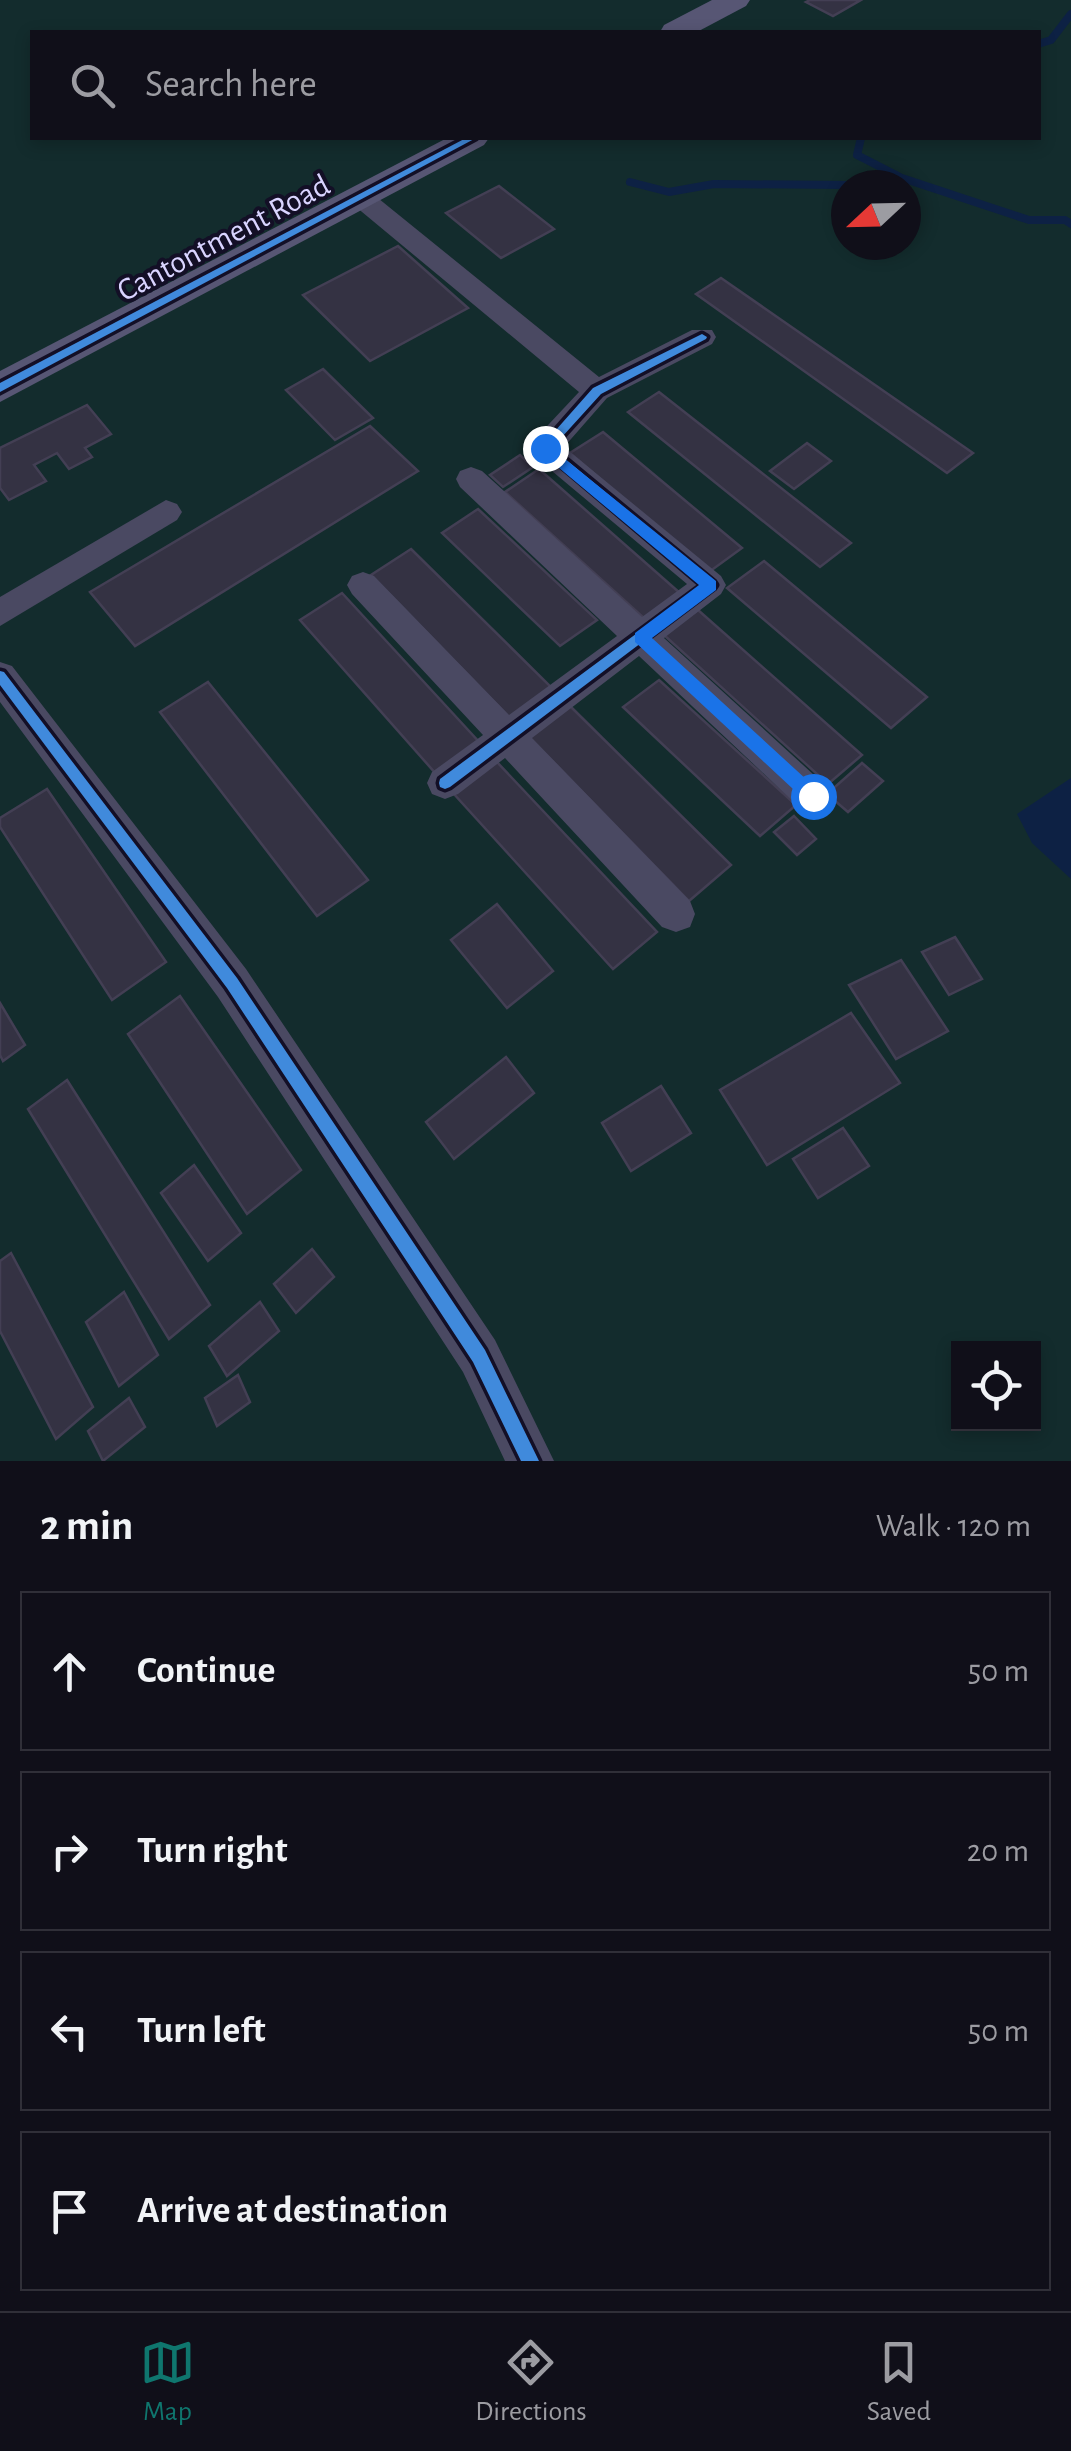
<!DOCTYPE html>
<meta charset="utf-8">
<style>
:root{--surface:#100f19;--page:#1e1d26;--text:#f1f3f6;--muted:#9c9ca2;--line:#302f38;--accent:#0f766e}
body{margin:0;font-family:"Alegreya Sans",sans-serif;background:var(--page);color:var(--text)}
.controls{position:absolute;right:30px;bottom:30px;display:grid;overflow:hidden;border-radius:0px;box-shadow:0 5px 15px #0003}
.controls button{width:90px;height:90px;display:grid;place-items:center;padding:0;border:0;border-bottom:2px solid var(--line);background:var(--surface);color:var(--text);font:50px sans-serif}
.compass{position:absolute;left:831px;top:170px;width:90px;height:90px;border-radius:50%;background:var(--surface);box-shadow:0 5px 15px #0003;rotate:248deg}
.stop{position:absolute;width:30px;height:30px;margin:-22px;border:8px solid #1a73e8;border-radius:50%;background:#fff}
.stop.end{background:#1a73e8;border-color:#fff;box-shadow:0 2px 10px #0008}
.list{margin:0;padding:0;list-style:none}
h2{display:flex;justify-content:space-between;align-items:center;height:130px;margin:0;padding:0 40px;font-size:42px}
h2 small{font-size:32px;font-weight:400;color:var(--muted)}
.list li{display:grid;grid-template-columns:65px 1fr auto;gap:30px;align-items:center;box-sizing:border-box;height:160px;margin:0 20px 20px;padding:0 20px;border:2px solid var(--line);border-radius:0px}
.list b{display:block;font-size:38px;white-space:nowrap}
.list em{font-size:32px;font-style:normal;color:var(--muted)}
.icon{flex:none;width:55px;height:55px;fill:none;stroke:currentColor;stroke-width:2;stroke-linecap:round;stroke-linejoin:round}
.map{position:relative;flex:none;width:1071px;height:1461px;overflow:hidden}
.search{position:absolute;background:var(--surface);box-shadow:0 5px 15px #0003;left:30px;right:30px;top:30px;height:110px;display:flex;align-items:center;gap:25px;box-sizing:border-box;padding:0 35px;border-radius:0px;color:var(--muted);font-size:38px}
.sheet{height:850px;background:var(--surface)}
nav{display:flex;justify-content:space-around;align-items:center;box-sizing:border-box;height:140px;border-top:2px solid var(--line);background:var(--surface);font-size:28px;color:var(--muted)}
nav a{display:grid;justify-items:center;gap:5px}
nav .on{color:var(--accent)}
.map>svg:first-child{display:block}
.green{fill:#132c2d;fill-rule:evenodd}
.water{fill:#0d2144}
.lines{fill:none;stroke-linecap:round;stroke-linejoin:round}
.stream{stroke:#0d2144;stroke-width:8}
.building{fill:#343243;stroke:#433f54;stroke-width:2.5}
.street{fill:#4a4962;fill-rule:evenodd}
.secondary{fill:#575674;fill-rule:evenodd}
.cycleway-casing{stroke:#130f26;stroke-width:7}
.cycleway{fill:#408adc;fill-rule:evenodd}
.route{fill:#1a73e8}
.labels{text-anchor:middle;stroke-width:8;stroke-linejoin:round;paint-order:stroke}
.far-street-label{font-size:32px;fill:#d9d4ff;stroke:#130f26}
</style>
<div class="map">
<svg width="1071" height="1461" viewBox="0 0 1071 1461">
<rect width="100%" height="100%" fill="#161421"/>
<path class="green" d="M0,0H1071V1461H0ZM32,32H1038V138H32ZM846,185H906V245H846ZM958,1348H1034V1424H958Z"/>
<path class="water" d="M1071,778V879L1032,843L1017,814Z"/>
<g class="lines">
<g class="stream">
<path d="M1038,44L1051,40L1071,14"/>
<path d="M861,138L857,155L898,176"/>
<path d="M630,182L669,192L714,184L846,185"/>
<path d="M848,185L899,177L1029,220H1065L1071,224"/>
</g>
</g>
<g class="building">
<path d="M810,0H861L833,16L806,2Z"/>
<path d="M499,186L554,229L501,258L446,213Z"/>
<path d="M398,246L468,308L370,361L303,295Z"/>
<path d="M721,278L973,453L947,473L696,294Z"/>
<path d="M323,369L373,418L335,440L286,390Z"/>
<path d="M659,392L851,543L820,567L628,412Z"/>
<path d="M87,405L111,434L85,448L92,457L69,469L57,453L34,465L46,481L9,500L0,488V448Z"/>
<path d="M370,426L418,471L135,646L90,592Z"/>
<path d="M603,432L742,548L709,572L570,453Z"/>
<path d="M807,443L831,461L794,489L770,471Z"/>
<path d="M520,455L533,467L503,487L490,475Z"/>
<path d="M539,469L681,594L646,620L505,492Z"/>
<path d="M478,509L597,620L560,646L442,533Z"/>
<path d="M411,549L552,688L510,718L371,575Z"/>
<path d="M764,561L927,697L891,728L727,588Z"/>
<path d="M342,593L481,744L437,775L300,620Z"/>
<path d="M698,610L862,755L828,784L664,635Z"/>
<path d="M659,680L796,805L760,836L623,707Z"/>
<path d="M208,682L368,880L317,916L160,712Z"/>
<path d="M570,706L731,865L689,901L529,737Z"/>
<path d="M496,761L657,932L613,969L453,793Z"/>
<path d="M862,763L883,781L848,812L827,794Z"/>
<path d="M47,789L166,962L112,1000L0,827V818Z"/>
<path d="M794,816L816,839L797,855L774,832Z"/>
<path d="M497,904L553,971L507,1008L451,940Z"/>
<path d="M955,937L982,979L949,995L922,952Z"/>
<path d="M901,960L948,1031L896,1059L849,985Z"/>
<path d="M180,996L301,1170L247,1214L128,1034Z"/>
<path d="M0,1003L25,1045L3,1061L0,1055Z"/>
<path d="M851,1013L900,1083L767,1165L720,1090Z"/>
<path d="M506,1057L534,1093L454,1159L426,1122Z"/>
<path d="M67,1080L210,1305L169,1339L28,1109Z"/>
<path d="M661,1086L691,1133L631,1171L602,1123Z"/>
<path d="M843,1128L869,1166L818,1198L793,1159Z"/>
<path d="M194,1165L241,1233L208,1261L161,1193Z"/>
<path d="M312,1249L334,1277L296,1313L274,1284Z"/>
<path d="M11,1253L93,1407L56,1439L0,1331V1261Z"/>
<path d="M124,1292L158,1355L119,1386L86,1322Z"/>
<path d="M260,1302L279,1331L227,1376L209,1346Z"/>
<path d="M238,1375L250,1402L217,1426L205,1398Z"/>
<path d="M129,1398L145,1427L103,1461L88,1431Z"/>
</g>
<g class="lines">
<g class="street">
<path d="M359,188L368,190L599,377L692,330H712L716,337L712,344L607,398L564,447L721,576L726,585L721,594L664,638L826,786L831,797L826,808L813,813L800,808L639,656L532,738L690,901L695,914L690,927L676,932L662,927L505,758L458,794L445,799L432,794L427,783L432,772L483,735L352,594L347,585L352,576L363,572L374,576L509,715L617,636L460,487L456,479L460,471L471,467L482,471L642,617L687,584L534,456L530,448L534,440L579,392L350,202L346,196Z"/>
<path d="M166,500L177,504L182,512L177,520L0,626V597Z"/>
<path d="M0,662L12,666L246,969L495,1340L554,1461H505L463,1372L218,997L0,702Z"/>
</g>
<g class="secondary">
<path d="M712,0H750L746,6L697,32H660L664,25Z"/>
<path d="M447,138H489L484,145L0,402V371Z"/>
</g>
<g class="cycleway-casing">
<g id="cycleway">
<path d="M466,138H476L0,392V383Z"/>
<path d="M702,334L707,337L706,339L601,394L552,448L714,582L716,585L714,588L450,787L445,789L440,787L439,783L440,779L702,585L540,448L593,388Z"/>
<path d="M0,671L4,672L237,978L485,1350L539,1461H521L473,1362L227,988L0,685Z"/>
</g>
</g>
<use href="#cycleway" class="cycleway"/>
</g>
<path class="route" d="M545,443L716,581V590L652,638L819,791V802H807L635,642V633L699,585L540,452L538,448Z"/>
<g class="labels">
<g class="far-street-label">
<text transform="translate(223 237) rotate(-28)" y="11">Cantontment Road</text>
</g>
</g>
</svg>
<div class="controls">
<button><svg class="icon" aria-label="locate" viewBox="0 0 24 24"><circle cx="12" cy="12" r="6"/><path d="M12 2v4M12 18v4M2 12h4M18 12h4"/></svg></button>
</div>
<svg class="compass" viewBox="-18 -18 36 36"><path d="M0-13l5 13h-10z" fill="#e53935"/><path d="M0 13l5-13h-10z" fill="#9c9ca2"/></svg>
<div class="stop" style="left:813px;top:796px"></div>
<div class="stop end" style="left:545px;top:448px"></div>
<div class="search"><svg class="icon" aria-label="search" viewBox="0 0 24 24"><circle cx="10" cy="10" r="6"/><path d="M15 15l6 6"/></svg>Search here</div>
</div>
<section class="sheet">
<h2>2 min<small>Walk · 120 m</small></h2>
<ul class="list">
<li><svg class="icon" aria-label="ahead" viewBox="0 0 24 24"><path d="M12 20V5M6 11l6-6 6 6"/></svg><div><b>Continue</b></div><em>50 m</em></li>
<li><svg class="icon" aria-label="right" viewBox="0 0 24 24"><path d="M7 20v-9h11M14 6l5 5-5 5"/></svg><div><b>Turn right</b></div><em>20 m</em></li>
<li><svg class="icon" aria-label="left" viewBox="0 0 24 24"><path d="M17 20v-9H6M10 6l-5 5 5 5"/></svg><div><b>Turn left</b></div><em>50 m</em></li>
<li><svg class="icon" aria-label="arrive" viewBox="0 0 24 24"><path d="M6 21V4h12l-3 4 3 4H6"/></svg><div><b>Arrive at destination</b></div></li>
</ul>
</section>
<nav>
<a class="on"><svg class="icon" aria-label="map" viewBox="0 0 24 24"><path d="M3 6l6-2 6 2 6-2v14l-6 2-6-2-6 2zM9 4v14M15 6v14"/></svg>Map</a>
<a><svg class="icon" aria-label="directions" viewBox="0 0 24 24"><path d="M12 3l9 9-9 9-9-9zM9 14v-3h6M13 9l2 2-2 2"/></svg>Directions</a>
<a><svg class="icon" aria-label="saved" viewBox="0 0 24 24"><path d="M7 4h10v16l-5-4-5 4z"/></svg>Saved</a>
</nav>
